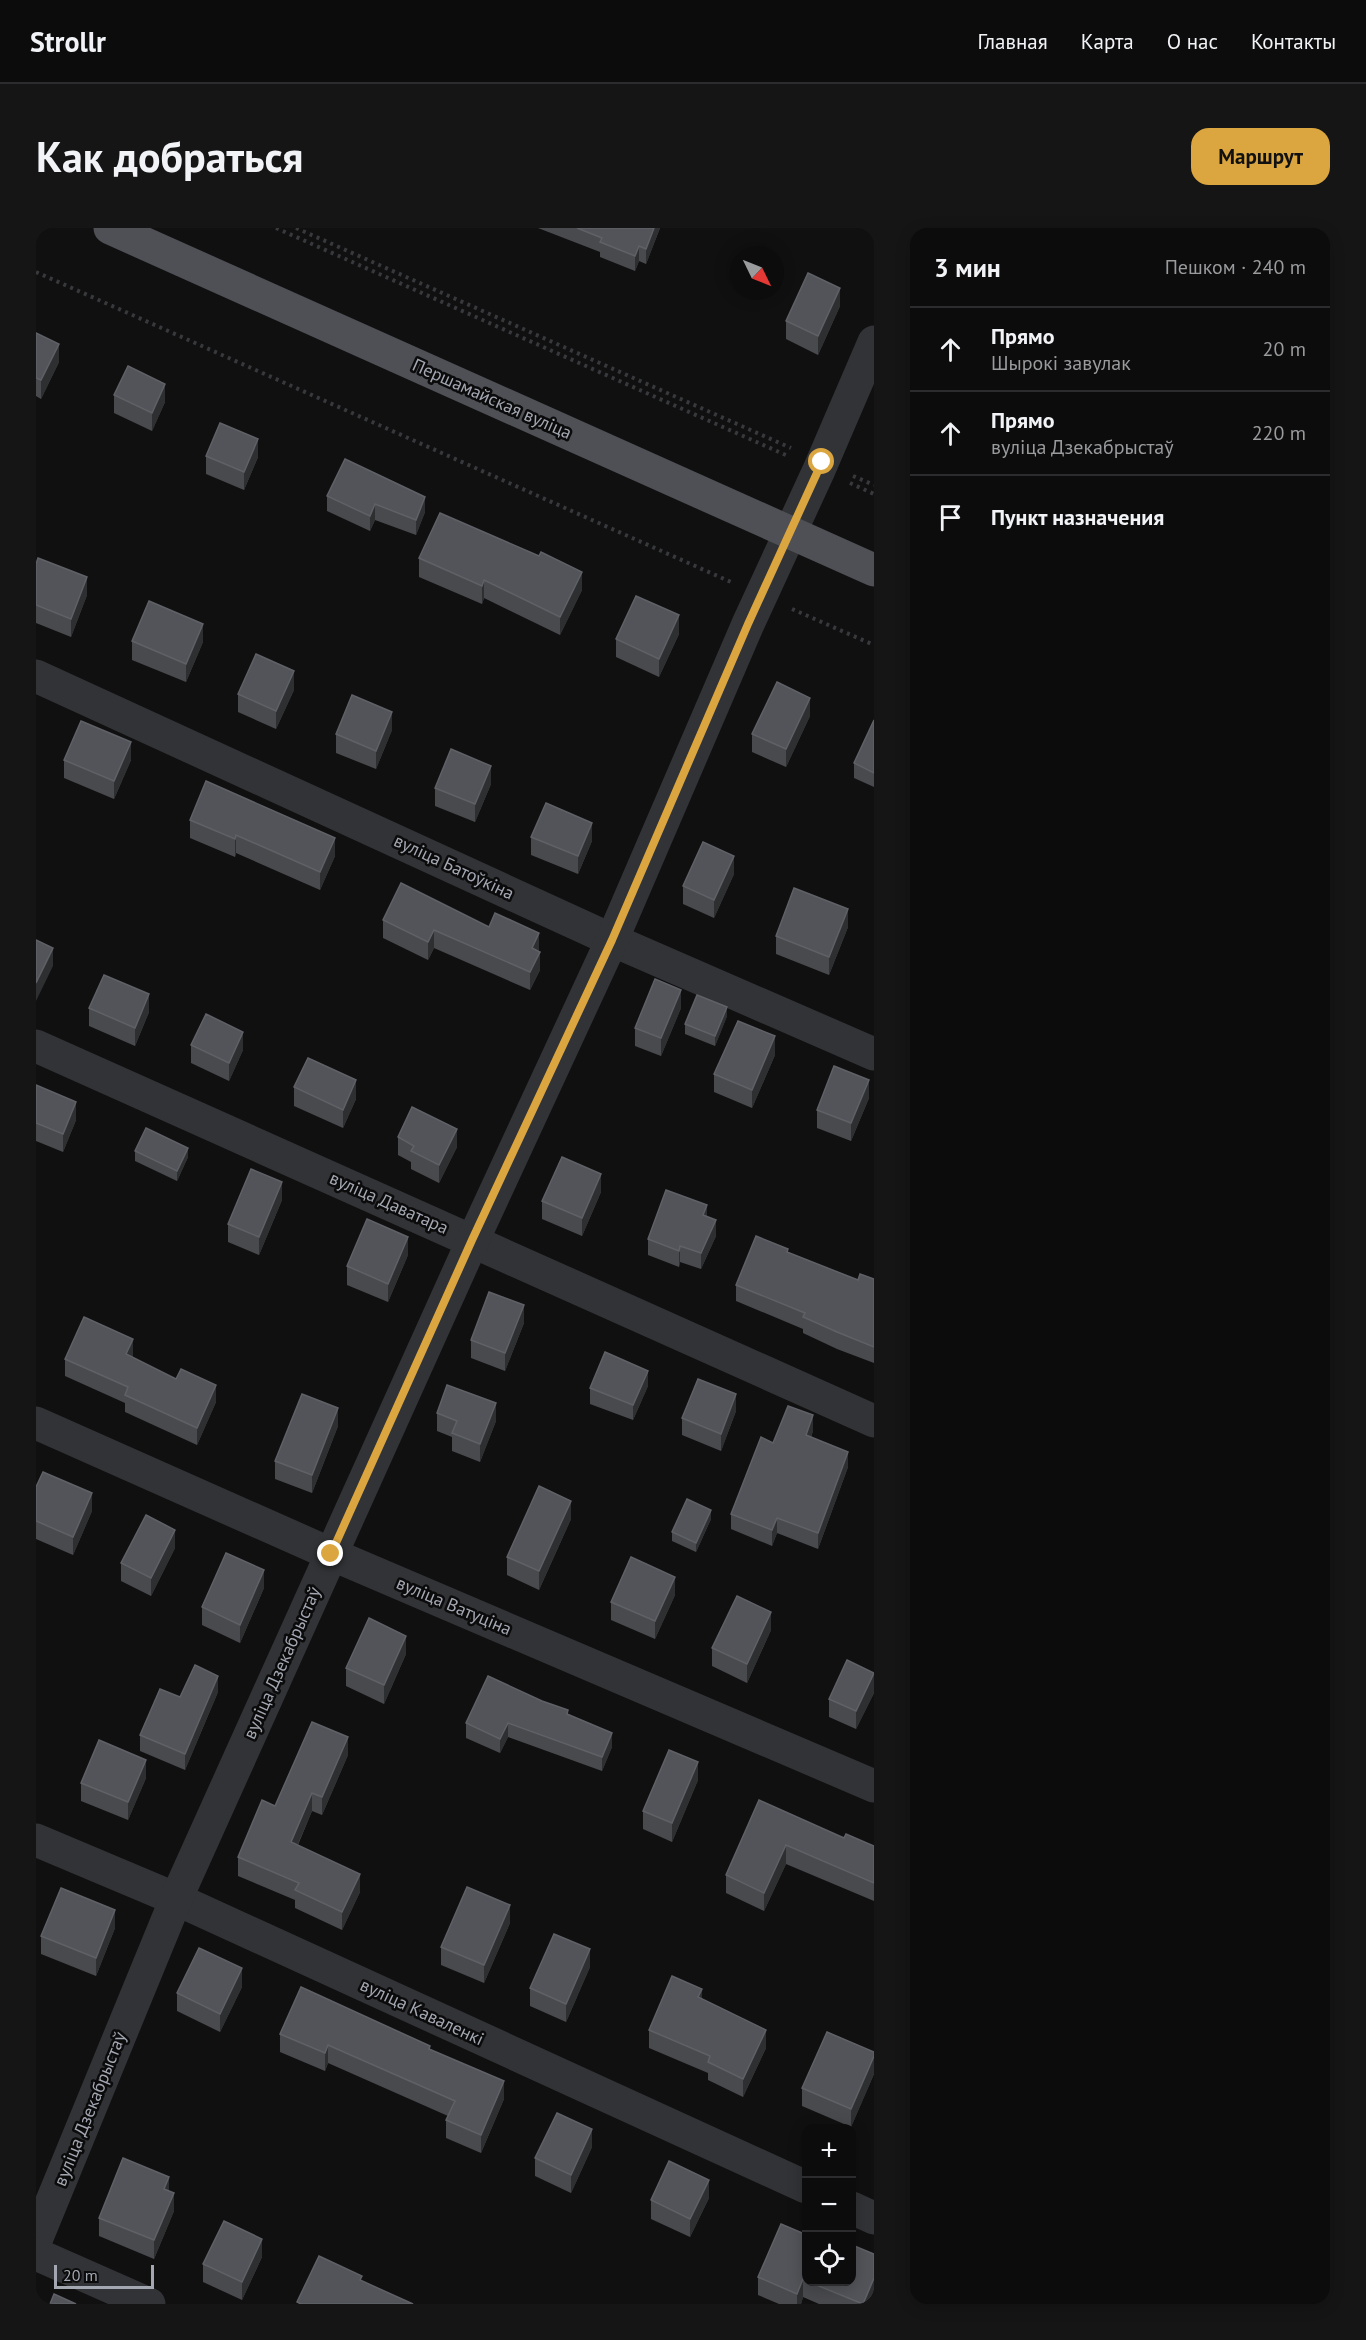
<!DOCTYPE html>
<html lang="ru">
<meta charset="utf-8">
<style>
:root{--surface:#0c0c0d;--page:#151516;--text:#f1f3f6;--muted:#9a9b9d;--line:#2c2c2e;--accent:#dba63f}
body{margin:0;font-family:"PT Sans",sans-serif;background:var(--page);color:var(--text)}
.controls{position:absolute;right:18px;bottom:18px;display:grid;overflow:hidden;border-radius:12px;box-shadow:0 3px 15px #0003}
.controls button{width:54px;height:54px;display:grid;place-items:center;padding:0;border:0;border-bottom:2px solid var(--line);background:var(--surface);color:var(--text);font:30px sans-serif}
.compass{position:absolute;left:694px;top:18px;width:54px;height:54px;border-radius:50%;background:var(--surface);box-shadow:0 3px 15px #0003;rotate:133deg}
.scale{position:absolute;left:18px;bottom:15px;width:100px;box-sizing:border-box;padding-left:6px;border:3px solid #a3a7b1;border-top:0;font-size:16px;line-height:21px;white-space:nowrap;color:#a3a7b1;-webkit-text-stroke:4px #0b0b0c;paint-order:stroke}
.stop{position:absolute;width:18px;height:18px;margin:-14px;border:4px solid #dba63f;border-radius:50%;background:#fff}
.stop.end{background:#dba63f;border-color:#fff;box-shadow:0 2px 6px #0008}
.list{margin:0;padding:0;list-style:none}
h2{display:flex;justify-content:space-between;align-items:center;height:78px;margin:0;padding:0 24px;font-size:26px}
h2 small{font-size:20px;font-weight:400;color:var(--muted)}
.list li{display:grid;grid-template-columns:39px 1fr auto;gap:18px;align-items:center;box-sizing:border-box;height:84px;padding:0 24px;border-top:2px solid var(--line)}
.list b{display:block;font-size:22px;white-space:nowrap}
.list p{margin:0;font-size:20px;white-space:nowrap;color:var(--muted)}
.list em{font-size:20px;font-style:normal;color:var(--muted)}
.icon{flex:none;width:33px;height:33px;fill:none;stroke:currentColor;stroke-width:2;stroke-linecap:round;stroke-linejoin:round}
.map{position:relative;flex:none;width:838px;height:2076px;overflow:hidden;border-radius:18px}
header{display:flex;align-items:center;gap:36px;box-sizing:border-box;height:84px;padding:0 30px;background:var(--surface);border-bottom:2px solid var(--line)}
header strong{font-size:28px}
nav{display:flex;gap:33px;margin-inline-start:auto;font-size:21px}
.intro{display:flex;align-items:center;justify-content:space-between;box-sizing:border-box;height:144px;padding:0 36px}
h1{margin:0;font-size:42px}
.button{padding:15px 27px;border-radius:18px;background:var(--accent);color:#111;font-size:21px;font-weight:700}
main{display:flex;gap:36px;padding:0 36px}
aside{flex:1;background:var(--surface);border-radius:18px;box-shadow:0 3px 15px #0003}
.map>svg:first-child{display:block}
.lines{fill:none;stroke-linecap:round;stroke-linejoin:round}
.path{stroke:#38393d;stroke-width:4;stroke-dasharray:3 4.5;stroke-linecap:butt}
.minor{stroke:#323336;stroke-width:33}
.major{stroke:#4e5055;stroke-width:33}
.wall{fill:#494a4e}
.shaded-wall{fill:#2e2f31}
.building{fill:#525459;stroke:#5f6167;stroke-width:1.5}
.route{stroke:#dba63f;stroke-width:8}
.labels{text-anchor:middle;stroke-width:5;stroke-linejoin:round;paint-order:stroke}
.street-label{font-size:18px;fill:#a3a7b1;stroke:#0b0b0c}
</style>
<header>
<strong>Strollr</strong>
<nav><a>Главная</a><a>Карта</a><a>О нас</a><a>Контакты</a></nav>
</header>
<div class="intro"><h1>Как добраться</h1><a class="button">Маршрут</a></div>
<main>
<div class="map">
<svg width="838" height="2076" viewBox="0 0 838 2076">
<rect width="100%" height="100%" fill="#101011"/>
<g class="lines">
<g class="path">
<path d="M240,0L752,228"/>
<path d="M260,0L755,220"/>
<path d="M0,44L695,354"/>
<path d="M817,248L838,257"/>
<path d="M814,255L838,266"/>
<path d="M756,381L838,417"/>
</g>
<g class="minor">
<path d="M0,448L576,712L838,826"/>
<path d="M0,818L838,1193"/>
<path d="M0,1195L295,1326L838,1558"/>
<path d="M0,1612L140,1671L770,1959"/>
<path d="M816,1980L838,1990"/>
<path d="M0,2012L140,1671L437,1012L576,712L712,396L783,242L838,114"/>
<path d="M0,2026L113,2076"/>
</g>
<path class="major" d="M74,0L838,342"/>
</g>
<g class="wall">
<path d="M502,0H624L610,36L603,33L599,43L564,29V24Z"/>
<path d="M804,78L782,127L750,111V93Z"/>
<path d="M0,105L23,134L5,171L0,168Z"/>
<path d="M78,167L129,174L116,203L78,185Z"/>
<path d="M170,228L222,229L208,262L170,246Z"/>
<path d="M291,268L389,284L380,307L339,292L334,303L291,283Z"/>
<path d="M383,330L546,362L524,407L448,370L446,376L383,349Z"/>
<path d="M0,336L51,367L35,409L0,395Z"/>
<path d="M643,406L623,449L580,429V411Z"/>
<path d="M96,413L167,414L150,454L96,432Z"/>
<path d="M258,462L240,501L202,484V466Z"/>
<path d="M774,488L750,539L716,524V506Z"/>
<path d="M838,492V559L818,550V535Z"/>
<path d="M356,502L340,541L300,525V506Z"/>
<path d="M28,532H95L78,571L28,550Z"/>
<path d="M455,556L439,594L399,578V560Z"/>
<path d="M154,592L299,628L284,662L200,625L199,629L154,610Z"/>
<path d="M495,609L556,613L542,646L495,627Z"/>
<path d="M698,646L678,690L647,676V658Z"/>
<path d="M347,692L503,723L504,742L494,762L398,720L392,732L347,710Z"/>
<path d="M812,699L793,747L740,726V708Z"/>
<path d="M53,780L113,784L99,818L53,798Z"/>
<path d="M645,780L625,828L599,818V800Z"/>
<path d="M691,788L679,818L649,806V796Z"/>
<path d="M155,817L207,822L193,853L155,835Z"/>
<path d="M739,827L716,880L678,864V846Z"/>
<path d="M0,857L40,892L27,924L0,913Z"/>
<path d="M258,859L320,871L307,900L258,878Z"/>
<path d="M833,870L815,913L781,900V882Z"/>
<path d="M362,909L421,919L403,955L375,941V934L362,927Z"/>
<path d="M99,923L152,929L141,953L99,933Z"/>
<path d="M565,964L546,1008L506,991V973Z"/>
<path d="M246,972L223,1027L192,1014V996Z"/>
<path d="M671,988L680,1008L665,1041L644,1034L643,1039L612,1027V1011Z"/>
<path d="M752,1025L822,1052L838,1051V1135L801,1121L767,1105V1101L700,1073V1057Z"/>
<path d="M372,1027L352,1074L311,1057V1038Z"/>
<path d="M488,1095L469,1143L435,1130V1112Z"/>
<path d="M97,1128L96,1129L180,1174L161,1217L89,1184V1175L29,1148V1131Z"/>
<path d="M612,1158L597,1192L554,1176V1160Z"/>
<path d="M700,1183L685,1223L646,1207V1190Z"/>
<path d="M401,1185L460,1193L444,1234L416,1223V1209L401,1203Z"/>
<path d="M302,1198L276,1265L239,1251V1233Z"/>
<path d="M777,1203L775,1209L812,1239L782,1321L741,1305L736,1318L695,1301V1286L737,1215Z"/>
<path d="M0,1259L56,1283L37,1327L0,1311Z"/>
<path d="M535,1291L503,1362L471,1347V1329Z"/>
<path d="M675,1291L660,1324L636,1313V1304Z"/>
<path d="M139,1320L115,1368L85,1353V1335Z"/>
<path d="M228,1360L204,1415L166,1397V1379Z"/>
<path d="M639,1367L619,1411L575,1392V1374Z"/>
<path d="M735,1402L711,1455L676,1438V1420Z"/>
<path d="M370,1426L348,1476L310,1458V1440Z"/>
<path d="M838,1445V1465L820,1501L793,1489V1471Z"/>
<path d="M182,1464L149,1542L104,1523V1507Z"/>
<path d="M532,1487L576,1519L566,1543L472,1509L464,1525L430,1510V1495Z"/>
<path d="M312,1527L286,1587L276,1583L262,1617L324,1664L306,1702L259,1680V1672L202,1648V1629L239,1578Z"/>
<path d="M110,1550L92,1592L45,1573V1555Z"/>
<path d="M662,1552L636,1614L607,1601V1583Z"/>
<path d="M723,1572L808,1610L838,1618V1673L750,1636L728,1683L690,1665V1647Z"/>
<path d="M474,1695L448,1755L405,1737V1719Z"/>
<path d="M79,1700L60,1748L5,1726V1708Z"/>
<path d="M554,1739L530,1794L494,1778V1760Z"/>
<path d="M206,1759L184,1804L141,1783V1765Z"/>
<path d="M666,1771L730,1820L707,1869L672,1852V1845L613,1820V1802Z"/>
<path d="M244,1806L394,1821L468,1871L445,1925L410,1910V1892L412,1888L292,1835L289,1843L244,1824Z"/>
<path d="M838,1824V1846L815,1899L766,1878V1860Z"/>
<path d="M556,1919L535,1965L499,1948V1930Z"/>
<path d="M133,1963L138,1983L118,2031L63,2008V1990Z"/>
<path d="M673,1970L654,2009L615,1991V1972Z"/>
<path d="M771,2007V2054H816L838,2026V2068L835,2076H783L767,2069L765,2076H743L722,2067V2049Z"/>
<path d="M226,2029L206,2072L167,2054V2036Z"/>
</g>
<g class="shaded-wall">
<path d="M618,0H624L610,36V21Z"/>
<path d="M603,18V33L599,43V28Z"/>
<path d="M804,60V78L782,127V108Z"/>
<path d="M23,116V134L5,171V152Z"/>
<path d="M129,156V174L116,203V185Z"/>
<path d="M222,211V229L208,262V244Z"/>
<path d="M389,269V284L380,307V292Z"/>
<path d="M339,276V292L334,303V288Z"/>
<path d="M546,344V362L524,407V389Z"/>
<path d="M51,349V367L35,409V391Z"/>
<path d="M448,352V370L446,376V358Z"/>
<path d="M643,387V406L623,449V431Z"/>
<path d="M167,396V414L150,454V436Z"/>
<path d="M258,443V462L240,501V483Z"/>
<path d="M774,470V488L750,539V521Z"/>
<path d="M356,484V502L340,541V523Z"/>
<path d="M95,514V532L78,571V553Z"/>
<path d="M455,538V556L439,594V576Z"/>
<path d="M556,595V613L542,646V628Z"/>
<path d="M200,607V625L199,629V611Z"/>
<path d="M299,610V628L284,662V644Z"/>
<path d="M698,628V646L678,690V672Z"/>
<path d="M812,681V699L793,747V729Z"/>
<path d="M398,702V720L392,732V714Z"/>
<path d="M503,705V723L496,720Z"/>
<path d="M17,720V738L0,773V755Z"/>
<path d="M504,724V742L494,762V744Z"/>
<path d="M645,762V780L625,828V810Z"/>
<path d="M113,766V784L99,818V800Z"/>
<path d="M691,779V788L679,818V808Z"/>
<path d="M207,804V822L193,853V835Z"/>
<path d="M739,808V827L716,880V862Z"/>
<path d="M320,852V871L307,900V882Z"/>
<path d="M833,852V870L815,913V895Z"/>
<path d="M40,874V892L27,924V906Z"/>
<path d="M421,901V919L403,955V937Z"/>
<path d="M152,920V929L141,953V943Z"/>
<path d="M565,946V964L546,1008V990Z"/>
<path d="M246,954V972L223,1027V1009Z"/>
<path d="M671,977V993L667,987Z"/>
<path d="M680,992V1008L665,1041V1025Z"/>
<path d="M372,1009V1027L352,1074V1056Z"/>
<path d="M644,1018V1034L643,1039V1023Z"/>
<path d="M488,1077V1095L469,1143V1125Z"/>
<path d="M97,1111V1128L90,1143V1126Z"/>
<path d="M612,1143V1158L597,1192V1177Z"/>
<path d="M180,1157V1174L161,1217V1200Z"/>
<path d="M700,1166V1183L685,1223V1206Z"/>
<path d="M460,1175V1193L444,1234V1216Z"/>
<path d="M302,1180V1198L276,1265V1247Z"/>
<path d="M777,1187V1203L770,1222V1207Z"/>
<path d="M812,1224V1239L782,1321V1305Z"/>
<path d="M56,1265V1283L37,1327V1309Z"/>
<path d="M535,1273V1291L503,1362V1343Z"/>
<path d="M675,1282V1291L660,1324V1315Z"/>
<path d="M741,1290V1305L736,1318V1302Z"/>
<path d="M139,1302V1320L115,1368V1350Z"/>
<path d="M228,1342V1360L204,1415V1397Z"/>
<path d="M639,1349V1367L619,1411V1393Z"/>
<path d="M735,1384V1402L711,1455V1436Z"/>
<path d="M370,1408V1426L348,1476V1457Z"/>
<path d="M838,1446V1465L820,1501V1483Z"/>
<path d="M182,1448V1464L149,1542V1526Z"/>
<path d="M472,1495V1509L464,1525V1511Z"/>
<path d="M576,1505V1519L566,1543V1529Z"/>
<path d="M312,1509V1527L286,1587V1569Z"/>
<path d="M110,1532V1550L92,1592V1574Z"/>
<path d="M662,1534V1552L636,1614V1595Z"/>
<path d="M276,1565V1583L255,1632V1614Z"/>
<path d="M750,1617V1636L728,1683V1665Z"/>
<path d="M324,1646V1664L306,1702V1684Z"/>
<path d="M474,1677V1695L448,1755V1737Z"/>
<path d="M79,1682V1700L60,1748V1730Z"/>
<path d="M554,1721V1739L530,1794V1776Z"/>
<path d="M206,1740V1759L184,1804V1786Z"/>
<path d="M666,1761V1779L662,1769Z"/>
<path d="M730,1802V1820L707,1869V1851Z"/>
<path d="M292,1817V1835L289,1843V1825Z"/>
<path d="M838,1828V1846L815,1899V1881Z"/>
<path d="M468,1853V1871L445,1925V1907Z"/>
<path d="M556,1901V1919L535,1965V1947Z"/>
<path d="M133,1949V1967L128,1961Z"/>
<path d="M673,1952V1970L654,2009V1991Z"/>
<path d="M138,1965V1983L118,2031V2012Z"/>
<path d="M226,2011V2029L206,2072V2054Z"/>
<path d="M838,2050V2068L835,2076H827Z"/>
<path d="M767,2051V2069L765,2076H761V2066Z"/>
</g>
<g class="building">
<path d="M541,0H618L610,21L603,18L599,28L564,14L566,10Z"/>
<path d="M772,45L804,60L782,108L750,93Z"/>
<path d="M0,105L23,116L5,152L0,150Z"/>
<path d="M92,138L129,156L116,185L78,167Z"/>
<path d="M184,195L222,211L208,244L170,228Z"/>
<path d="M309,231L389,269L380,292L339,276L334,288L291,268Z"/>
<path d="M404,285L503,328L505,324L546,344L524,389L448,352L446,358L383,330Z"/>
<path d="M2,330L51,349L35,391L0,377V336Z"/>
<path d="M600,368L643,387L623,431L580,411Z"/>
<path d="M113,373L167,396L150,436L96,413Z"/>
<path d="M220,426L258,443L240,483L202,466Z"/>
<path d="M741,454L774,470L750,521L716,506Z"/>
<path d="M316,467L356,484L340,523L300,506Z"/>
<path d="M838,492V545L818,535Z"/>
<path d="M45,493L95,514L78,553L28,532Z"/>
<path d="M415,521L455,538L439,576L399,560Z"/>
<path d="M170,553L299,610L284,644L200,607L199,611L154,592Z"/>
<path d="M510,575L556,595L542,628L495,609Z"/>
<path d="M667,614L698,628L678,672L647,658Z"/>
<path d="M365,655L453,699L459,685L503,705L496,720L504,724L494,744L398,702L392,714L347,692Z"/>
<path d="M758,660L812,681L793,729L740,708Z"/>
<path d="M0,712L17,720L0,755Z"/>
<path d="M68,747L113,766L99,800L53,780Z"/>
<path d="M619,751L645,762L625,810L599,800Z"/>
<path d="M661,767L691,779L679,808L649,796Z"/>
<path d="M170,786L207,804L193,835L155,817Z"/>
<path d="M702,793L739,808L716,862L678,846Z"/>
<path d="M272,830L320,852L307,882L258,859Z"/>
<path d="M798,838L833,852L815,895L781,882Z"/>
<path d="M0,857L40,874L27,906L0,895Z"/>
<path d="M376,879L421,901L403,937L375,923L378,918L362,909Z"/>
<path d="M110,900L152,920L141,943L99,923Z"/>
<path d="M526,929L565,946L546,990L506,973Z"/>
<path d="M215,941L246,954L223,1009L192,996Z"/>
<path d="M630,962L671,977L667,987L680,992L665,1025L644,1018L643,1023L612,1011Z"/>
<path d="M331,991L372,1009L352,1056L311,1038Z"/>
<path d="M720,1008L752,1021L751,1024L822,1052L824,1046L838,1051V1119L801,1104L767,1089L769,1085L700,1057Z"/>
<path d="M453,1064L488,1077L469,1125L435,1112Z"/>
<path d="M48,1089L97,1111L90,1126L140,1151L145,1141L180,1157L161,1200L89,1167L92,1159L29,1131Z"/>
<path d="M569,1124L612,1143L597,1177L554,1160Z"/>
<path d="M662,1151L700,1166L685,1206L646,1190Z"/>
<path d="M411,1157L460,1175L444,1216L416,1205L421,1193L401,1185Z"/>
<path d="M266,1166L302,1180L276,1247L239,1233Z"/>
<path d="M752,1178L777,1187L770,1207L812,1224L782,1305L741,1290L736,1302L695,1286L725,1209L737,1215Z"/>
<path d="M7,1244L56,1265L37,1309L0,1293V1259Z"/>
<path d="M503,1258L535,1273L503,1343L471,1329Z"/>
<path d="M651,1271L675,1282L660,1315L636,1304Z"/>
<path d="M110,1287L139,1302L115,1350L85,1335Z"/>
<path d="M190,1325L228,1342L204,1397L166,1379Z"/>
<path d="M595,1329L639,1349L619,1393L575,1374Z"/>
<path d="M701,1368L735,1384L711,1436L676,1420Z"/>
<path d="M333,1390L370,1408L348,1457L310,1440Z"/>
<path d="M811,1432L838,1445L820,1483L793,1471Z"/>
<path d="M159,1437L182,1448L149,1526L104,1507L124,1461L144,1469Z"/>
<path d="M452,1448L506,1473L532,1482L531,1486L576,1505L566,1529L472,1495L464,1511L430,1495Z"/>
<path d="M276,1494L312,1509L286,1569L276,1565L255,1614L324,1646L306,1684L259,1662L263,1655L202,1629L226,1572L239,1578Z"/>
<path d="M63,1512L110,1532L92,1574L45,1555Z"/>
<path d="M633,1522L662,1534L636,1595L607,1583Z"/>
<path d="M723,1572L808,1610L810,1606L838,1618V1655L750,1617L728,1665L690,1647Z"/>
<path d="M431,1659L474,1677L448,1737L405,1719Z"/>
<path d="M25,1660L79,1682L60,1730L5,1708Z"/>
<path d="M518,1706L554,1721L530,1776L494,1760Z"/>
<path d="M163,1720L206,1740L184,1786L141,1765Z"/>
<path d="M636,1748L666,1761L662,1769L730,1802L707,1851L672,1834L674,1828L613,1802Z"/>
<path d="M265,1759L394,1818L393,1821L468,1853L445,1907L410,1892L419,1873L292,1817L289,1825L244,1806Z"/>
<path d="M791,1804L838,1824V1828L815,1881L766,1860Z"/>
<path d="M521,1885L556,1901L535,1947L499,1930Z"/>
<path d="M87,1930L133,1949L128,1961L138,1965L118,2012L63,1990Z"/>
<path d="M633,1933L673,1952L654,1991L615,1972Z"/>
<path d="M188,1993L226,2011L206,2054L167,2036Z"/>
<path d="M745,1996L771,2007V2053L767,2051L761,2066L722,2049Z"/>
<path d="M816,2017L838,2026V2050L827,2076L773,2054H816Z"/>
<path d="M283,2028L326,2048L324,2052L377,2076H265L261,2074Z"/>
<path d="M18,2066L40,2076H14Z"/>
</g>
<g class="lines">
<path class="route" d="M295,1326L436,1012L576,712L712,396L786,234"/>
</g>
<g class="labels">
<g class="street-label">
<text transform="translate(456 171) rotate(24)" y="6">Першамайская вуліца</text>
<text transform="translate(418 639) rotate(25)" y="6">вуліца Батоўкіна</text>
<text transform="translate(353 975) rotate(24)" y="6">вуліца Даватара</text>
<text transform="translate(418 1378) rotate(23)" y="6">вуліца Ватуціна</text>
<text transform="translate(246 1435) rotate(-66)" y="6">вуліца Дзекабрыстаў</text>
<text transform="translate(386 1784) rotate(25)" y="6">вуліца Каваленкі</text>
<text transform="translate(54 1881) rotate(-68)" y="6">вуліца Дзекабрыстаў</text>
</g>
</g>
</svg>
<div class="controls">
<button>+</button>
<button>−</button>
<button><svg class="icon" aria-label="locate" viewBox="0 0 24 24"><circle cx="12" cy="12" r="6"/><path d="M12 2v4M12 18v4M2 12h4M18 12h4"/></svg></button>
</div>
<svg class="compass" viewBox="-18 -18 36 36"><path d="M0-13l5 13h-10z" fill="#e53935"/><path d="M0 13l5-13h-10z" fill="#9a9b9d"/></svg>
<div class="scale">20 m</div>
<div class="stop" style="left:786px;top:234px"></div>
<div class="stop end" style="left:295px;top:1326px"></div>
</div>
<aside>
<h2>3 мин<small>Пешком · 240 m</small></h2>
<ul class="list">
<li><svg class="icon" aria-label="ahead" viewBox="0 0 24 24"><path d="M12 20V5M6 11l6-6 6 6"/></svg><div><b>Прямо</b><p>Шырокі завулак</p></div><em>20 m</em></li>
<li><svg class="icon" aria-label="ahead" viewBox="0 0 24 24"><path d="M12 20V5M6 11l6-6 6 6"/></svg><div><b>Прямо</b><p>вуліца Дзекабрыстаў</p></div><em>220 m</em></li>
<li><svg class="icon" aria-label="arrive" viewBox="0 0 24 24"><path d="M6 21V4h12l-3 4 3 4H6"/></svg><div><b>Пункт назначения</b></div></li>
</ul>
</aside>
</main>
